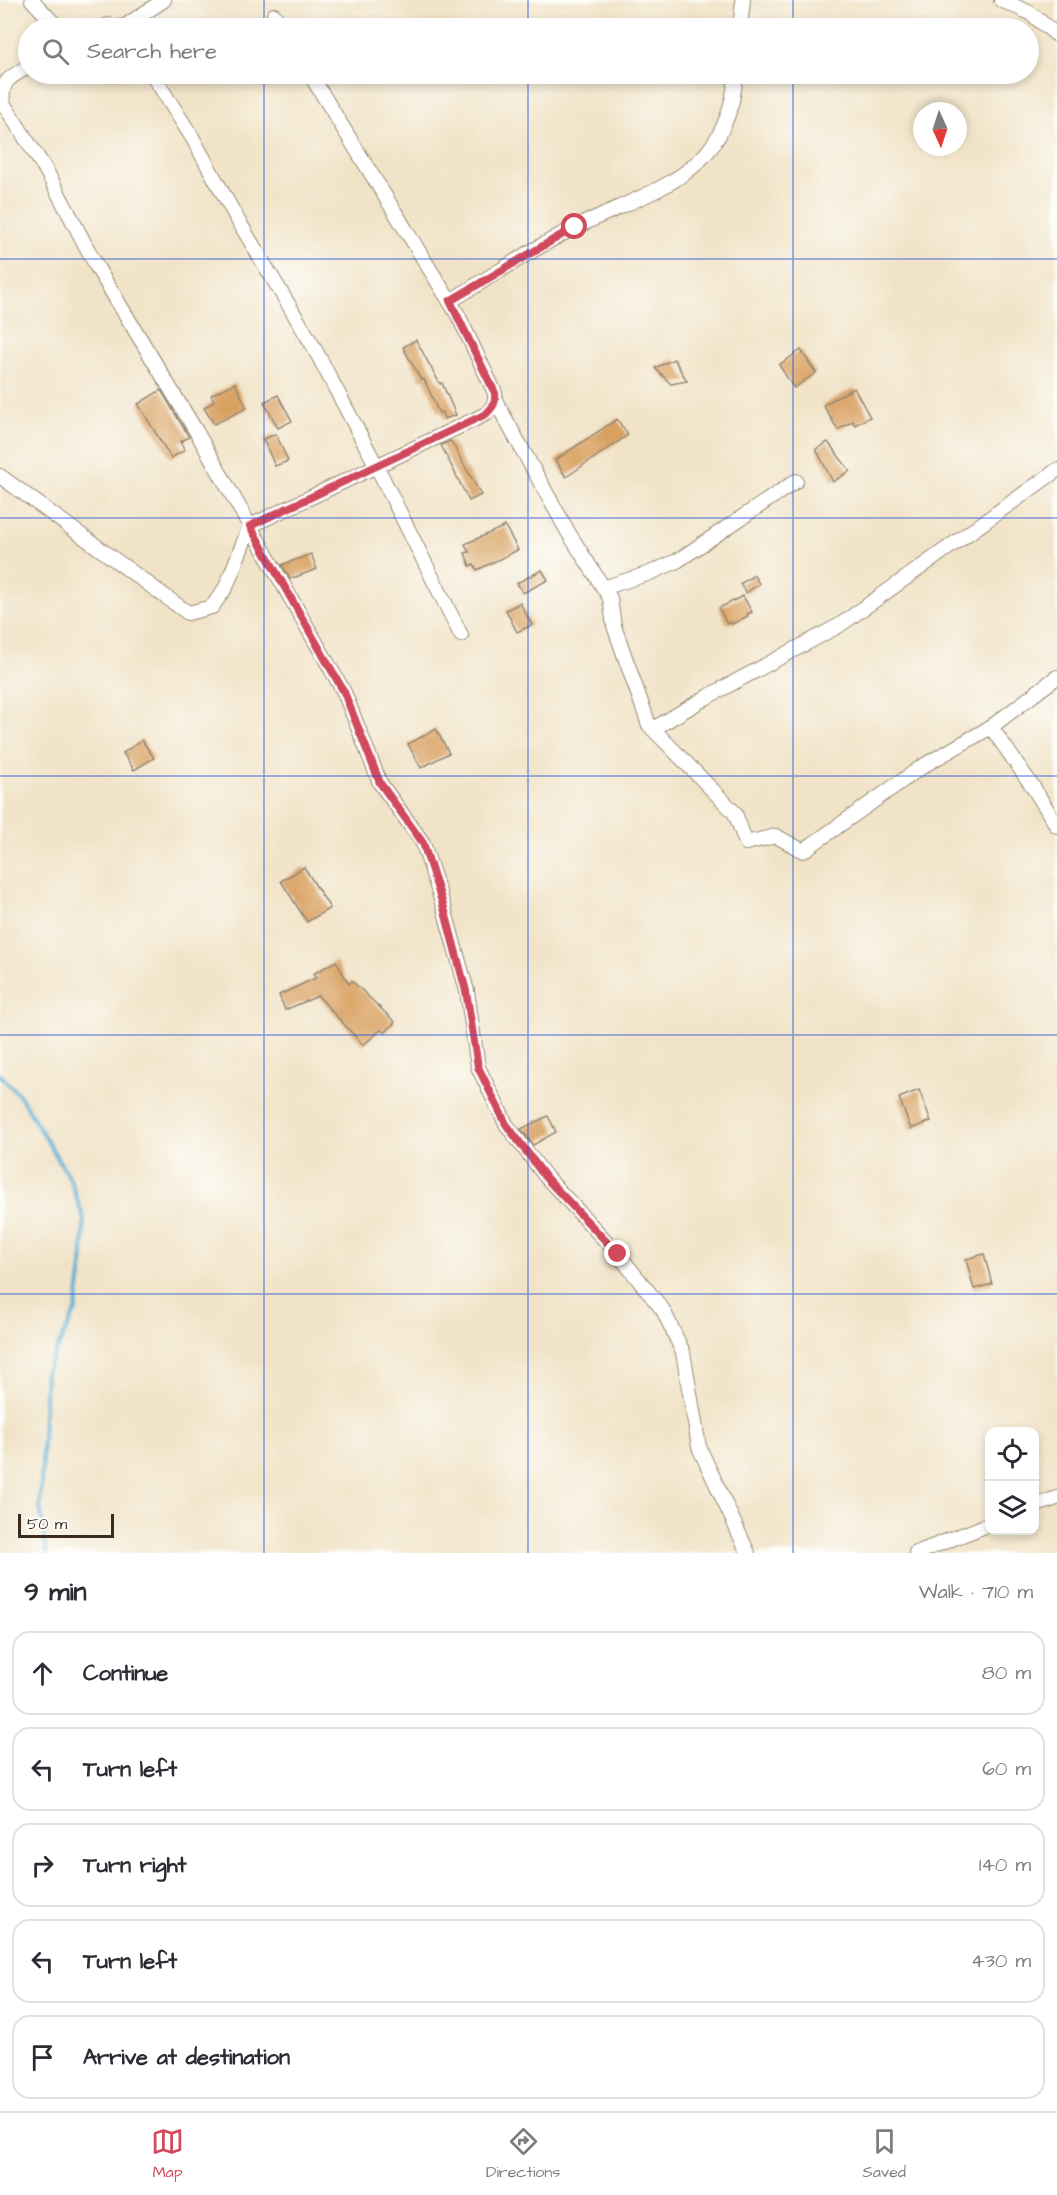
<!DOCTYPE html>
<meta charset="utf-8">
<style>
:root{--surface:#fff;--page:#f2f2f3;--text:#2b2b33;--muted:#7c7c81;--line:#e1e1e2;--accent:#d1495b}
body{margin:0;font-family:"Architects Daughter",sans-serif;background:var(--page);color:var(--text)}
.controls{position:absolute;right:18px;bottom:18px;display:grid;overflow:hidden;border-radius:12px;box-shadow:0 3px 9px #0003}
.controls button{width:54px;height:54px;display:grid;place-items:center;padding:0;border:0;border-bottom:2px solid var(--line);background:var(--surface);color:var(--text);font:30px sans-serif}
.compass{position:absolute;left:913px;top:102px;width:54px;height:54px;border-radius:50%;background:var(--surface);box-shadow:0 3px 9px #0003;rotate:177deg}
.scale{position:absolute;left:18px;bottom:15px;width:96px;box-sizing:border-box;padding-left:6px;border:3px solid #3b2a1e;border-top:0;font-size:16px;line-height:21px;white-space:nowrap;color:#3b2a1e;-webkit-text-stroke:4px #fdfcf7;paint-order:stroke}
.stop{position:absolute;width:18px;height:18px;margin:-14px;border:4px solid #d1495b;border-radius:50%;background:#fff}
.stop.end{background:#d1495b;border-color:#fff;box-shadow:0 2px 6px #0008}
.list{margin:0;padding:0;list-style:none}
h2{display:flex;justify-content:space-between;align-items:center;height:78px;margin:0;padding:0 24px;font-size:26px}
h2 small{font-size:20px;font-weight:400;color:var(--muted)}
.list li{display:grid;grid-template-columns:39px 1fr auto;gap:18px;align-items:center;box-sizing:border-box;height:84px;margin:0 12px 12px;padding:0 12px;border:2px solid var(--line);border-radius:18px}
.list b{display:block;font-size:22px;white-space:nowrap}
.list em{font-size:20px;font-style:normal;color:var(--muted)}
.icon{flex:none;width:33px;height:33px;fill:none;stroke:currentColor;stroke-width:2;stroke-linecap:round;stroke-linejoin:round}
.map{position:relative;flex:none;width:1057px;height:1553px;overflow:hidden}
.search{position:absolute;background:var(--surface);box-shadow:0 3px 9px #0003;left:18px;right:18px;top:18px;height:66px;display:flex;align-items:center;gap:15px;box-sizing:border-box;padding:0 21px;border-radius:33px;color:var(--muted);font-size:22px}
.sheet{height:558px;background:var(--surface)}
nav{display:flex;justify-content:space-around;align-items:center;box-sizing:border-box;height:84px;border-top:2px solid var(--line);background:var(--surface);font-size:16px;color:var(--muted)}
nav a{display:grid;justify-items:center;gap:3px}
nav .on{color:var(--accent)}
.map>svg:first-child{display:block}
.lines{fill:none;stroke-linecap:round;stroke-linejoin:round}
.stream{stroke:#57add4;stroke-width:4}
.building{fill:#d89f5d}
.street-casing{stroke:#968672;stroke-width:16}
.street{stroke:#fff;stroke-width:14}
.route{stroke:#d1495b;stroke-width:8}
.grid{fill:none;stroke:#1d4ed8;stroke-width:1.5;stroke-opacity:0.55}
</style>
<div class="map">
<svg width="1057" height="1553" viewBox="0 0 1057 1553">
<rect width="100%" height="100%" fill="#fdfcf7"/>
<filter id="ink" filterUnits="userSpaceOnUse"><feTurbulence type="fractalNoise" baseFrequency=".0167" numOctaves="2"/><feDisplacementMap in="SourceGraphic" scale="12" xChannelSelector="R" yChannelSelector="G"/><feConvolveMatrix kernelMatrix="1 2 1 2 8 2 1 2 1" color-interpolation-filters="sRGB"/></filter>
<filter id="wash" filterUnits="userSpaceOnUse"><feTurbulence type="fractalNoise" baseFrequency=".008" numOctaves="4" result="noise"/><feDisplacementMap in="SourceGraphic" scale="24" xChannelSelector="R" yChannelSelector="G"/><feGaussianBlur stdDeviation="1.35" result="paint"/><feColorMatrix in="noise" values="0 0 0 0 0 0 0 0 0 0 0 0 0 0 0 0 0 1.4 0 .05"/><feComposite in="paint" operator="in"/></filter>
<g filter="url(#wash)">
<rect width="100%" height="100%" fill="#f1e3c7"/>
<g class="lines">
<path class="stream" d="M0,1075L20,1096L70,1179L84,1219L82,1268L76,1310L46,1372L40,1508L47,1553"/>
</g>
<g id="blocks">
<g class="building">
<path d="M416,340L440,384L442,383L456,415L444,419L442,412L439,413L424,379L421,380L403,347Z"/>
<path d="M801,350L816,373L794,388L779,365Z"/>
<path d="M674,359L687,381L671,384L655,368Z"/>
<path d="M235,383L247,408L214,424L204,408L214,401L211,395Z"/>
<path d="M854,388L870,417L855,425L853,421L838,430L823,405Z"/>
<path d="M161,390L189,437L180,442L185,450L171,458L138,404Z"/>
<path d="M278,395L292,421L278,428L264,402Z"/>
<path d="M617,419L628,435L566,477L555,460Z"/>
<path d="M276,434L288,461L275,466L263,439Z"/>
<path d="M451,441L481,495L469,501L441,445Z"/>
<path d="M828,442L850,471L833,482L816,449Z"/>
<path d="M505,526L518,550L477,570L474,564L470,566L465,553L469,552L465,544Z"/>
<path d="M311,554L317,569L290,579L282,565Z"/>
<path d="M542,570L548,580L523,593L517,583Z"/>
<path d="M754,575L759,584L746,593L740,584Z"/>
<path d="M743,596L752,612L747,614L748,616L732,624L731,622L727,624L719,608Z"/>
<path d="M520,603L532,625L517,632L506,610Z"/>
<path d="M436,729L449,753L421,768L408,744Z"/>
<path d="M142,740L154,758L134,770L123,753Z"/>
<path d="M304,867L330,908L307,922L281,881Z"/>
<path d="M336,961L349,984L352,981L395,1022L385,1033L381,1030L363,1045L318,996L285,1010L279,995L316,978L313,974Z"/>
<path d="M919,1090L931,1121L911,1129L899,1098Z"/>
<path d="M548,1116L556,1132L533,1145L521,1129Z"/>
<path d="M984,1254L992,1284L974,1289L966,1259Z"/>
</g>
</g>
</g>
<g filter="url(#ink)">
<use href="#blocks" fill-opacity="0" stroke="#968672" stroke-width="1.5"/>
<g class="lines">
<g class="street-casing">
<g id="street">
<path d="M32,0L58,28"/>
<path d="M1001,0L1030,13L1057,35"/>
<path d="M274,15L282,28"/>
<path d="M101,28L109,25L123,28"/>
<path d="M122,28L164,0"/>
<path d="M740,28L743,0"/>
<path d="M28,67C12,76 0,80 3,103L47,172L98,269L196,431L344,692L380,783L423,843L444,908L467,991L478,1067L506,1124L546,1177L618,1254L663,1310L683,1352L699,1447L748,1553"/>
<path d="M152,74L192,137L236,217L312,344L376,465L461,635"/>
<path d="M450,301C491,277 533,248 576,227C655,188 728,177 736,74"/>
<path d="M496,402L568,532L610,598L614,626L649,725L735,813L746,843L776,836L803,851L923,766L991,727L1057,677"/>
<path d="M0,476L188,613L212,607L226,587L250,526L486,414C493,407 496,403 495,393L458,315L310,74"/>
<path d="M603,588L650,573L677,561L796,481"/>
<path d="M991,727L1033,787L1057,826"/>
<path d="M653,729L707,697L840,625L1057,470"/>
<path d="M1034,1506L1057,1498"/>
<path d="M916,1553L990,1524"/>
</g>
</g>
<use href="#street" class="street"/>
</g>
</g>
<g class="lines" filter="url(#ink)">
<path class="route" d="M575,227L450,301L495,393C496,403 493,407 486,414L250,526L344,692L380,783L423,843L444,908L466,991L478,1067L506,1124L546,1178L618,1254"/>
</g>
<path class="grid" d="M264,0V28M528,0V28M793,0V28M264,74V1553M528,74V1553M793,74V1553M0,259H1057M0,518H1057M0,776H1057M0,1035H1057M0,1294H1057"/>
</svg>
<div class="controls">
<button><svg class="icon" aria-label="locate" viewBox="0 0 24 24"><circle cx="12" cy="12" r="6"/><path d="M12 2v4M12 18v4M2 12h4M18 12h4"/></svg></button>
<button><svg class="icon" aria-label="layers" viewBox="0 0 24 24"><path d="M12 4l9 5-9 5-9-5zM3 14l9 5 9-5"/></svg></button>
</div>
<svg class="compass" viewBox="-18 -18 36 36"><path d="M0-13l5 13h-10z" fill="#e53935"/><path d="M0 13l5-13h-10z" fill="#7c7c81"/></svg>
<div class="scale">50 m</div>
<div class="stop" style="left:575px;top:227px"></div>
<div class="stop end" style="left:618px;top:1254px"></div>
<div class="search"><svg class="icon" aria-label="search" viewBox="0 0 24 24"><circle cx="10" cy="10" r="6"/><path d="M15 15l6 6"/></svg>Search here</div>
</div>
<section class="sheet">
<h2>9 min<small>Walk · 710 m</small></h2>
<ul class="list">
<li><svg class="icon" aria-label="ahead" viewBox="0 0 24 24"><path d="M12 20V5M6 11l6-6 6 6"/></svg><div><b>Continue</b></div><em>80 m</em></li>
<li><svg class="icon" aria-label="left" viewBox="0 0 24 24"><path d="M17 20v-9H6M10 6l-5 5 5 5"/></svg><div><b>Turn left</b></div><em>60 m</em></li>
<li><svg class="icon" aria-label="right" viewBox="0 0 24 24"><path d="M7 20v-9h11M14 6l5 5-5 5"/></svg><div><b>Turn right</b></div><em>140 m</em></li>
<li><svg class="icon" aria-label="left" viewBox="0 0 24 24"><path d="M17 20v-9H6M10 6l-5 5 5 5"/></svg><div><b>Turn left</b></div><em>430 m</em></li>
<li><svg class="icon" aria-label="arrive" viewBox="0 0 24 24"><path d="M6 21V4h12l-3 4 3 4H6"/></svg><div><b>Arrive at destination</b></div></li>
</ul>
</section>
<nav>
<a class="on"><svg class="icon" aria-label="map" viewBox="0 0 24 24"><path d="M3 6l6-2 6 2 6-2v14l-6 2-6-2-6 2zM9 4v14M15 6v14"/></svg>Map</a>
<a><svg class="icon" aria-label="directions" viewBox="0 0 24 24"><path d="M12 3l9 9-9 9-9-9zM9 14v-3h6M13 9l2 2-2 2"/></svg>Directions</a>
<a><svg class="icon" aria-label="saved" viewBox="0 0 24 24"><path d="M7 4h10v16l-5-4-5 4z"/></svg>Saved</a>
</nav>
